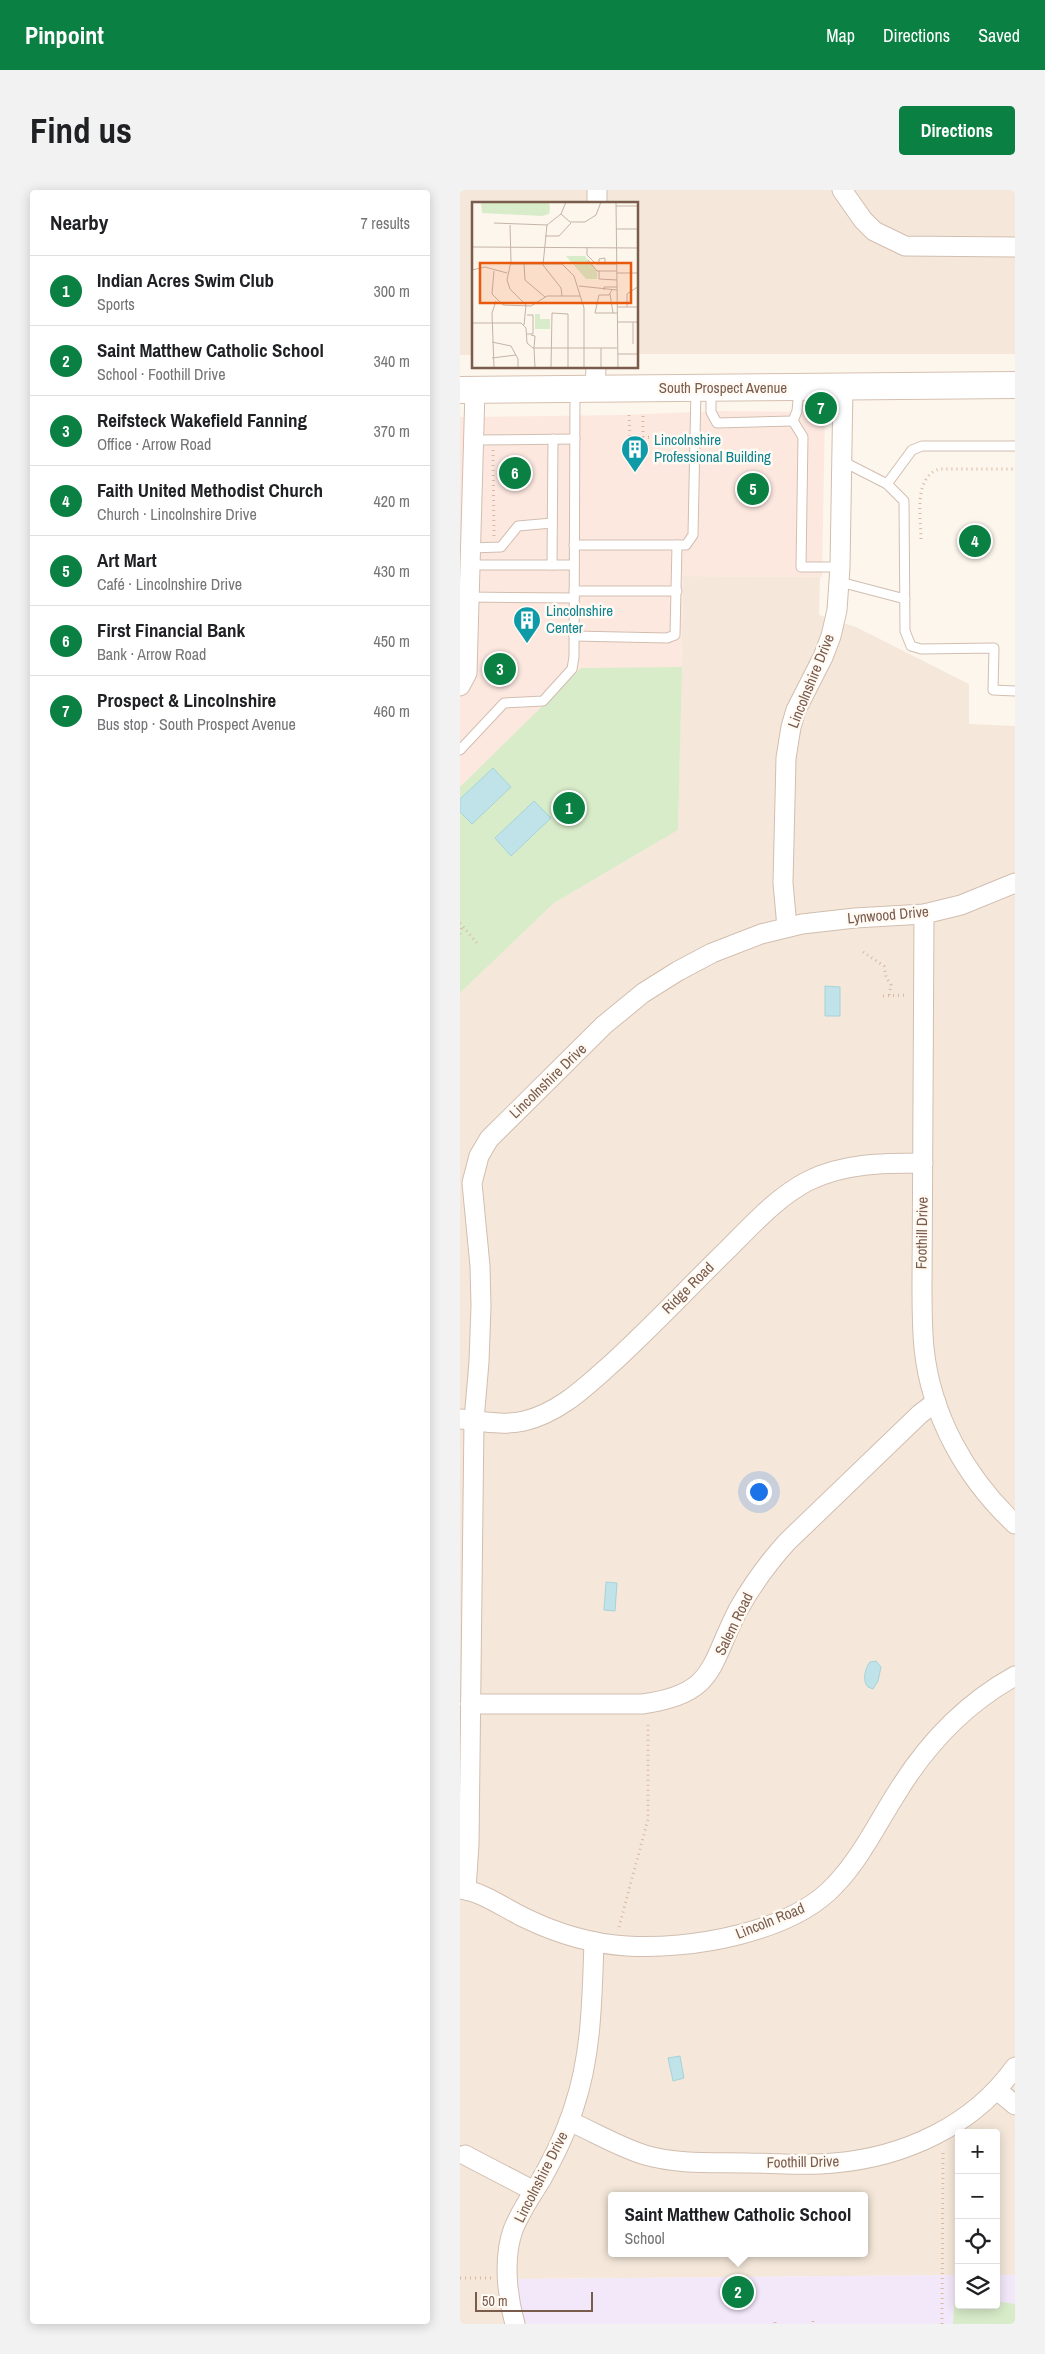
<!DOCTYPE html>
<meta charset="utf-8">
<style>
:root{--surface:#fff;--page:#f2f2f2;--text:#202124;--muted:#757577;--line:#e0e0e0;--accent:#0b8043}
body{margin:0;font-family:"Archivo Narrow",sans-serif;background:var(--page);color:var(--text)}
.controls{position:absolute;right:15px;bottom:15px;display:grid;overflow:hidden;border-radius:5px;box-shadow:0 2px 12px #0003}
.controls button{width:45px;height:45px;display:grid;place-items:center;padding:0;border:0;border-bottom:1px solid var(--line);background:var(--surface);color:var(--text);font:25px sans-serif}
.scale{position:absolute;left:15px;bottom:12px;width:118px;box-sizing:border-box;padding-left:5px;border:2px solid #7a5c4d;border-top:0;font-size:14px;line-height:18px;white-space:nowrap;color:#7a5c4d;-webkit-text-stroke:4px #fffaf3;paint-order:stroke}
.you{position:absolute;left:298px;top:1301px;width:18px;height:18px;margin:-12px;border:4px solid #fff;border-radius:50%;background:#1a73e8;box-shadow:0 0 0 8px #1a73e833}
.badge{display:grid;place-items:center;width:32px;height:32px;border-radius:50%;background:var(--accent);color:#fff;font-size:16px;font-weight:700}
.pin{position:absolute;translate:-50% -50%;border:2px solid #fff;box-shadow:0 1px 5px #0006}
.popup{position:absolute;left:148px;top:2002px;width:260px;height:65px;box-sizing:border-box;display:grid;place-content:center;border-radius:5px;background:var(--surface);filter:drop-shadow(0 1px 4px #0005);font-size:16px;white-space:nowrap;color:var(--muted)}
.popup b{font-size:19px;color:var(--text)}
.popup::after{content:'';position:absolute;left:50%;top:100%;margin-left:-10px;border:10px solid transparent;border-top-color:var(--surface)}
.list{margin:0;padding:0;list-style:none}
h2{display:flex;justify-content:space-between;align-items:center;height:65px;margin:0;padding:0 20px;font-size:21px}
h2 small{font-size:16px;font-weight:400;color:var(--muted)}
.list li{display:grid;grid-template-columns:32px 1fr auto;gap:15px;align-items:center;box-sizing:border-box;height:70px;padding:0 20px;border-top:1px solid var(--line)}
.list b{display:block;font-size:19px;white-space:nowrap}
.list p{margin:0;font-size:16px;white-space:nowrap;color:var(--muted)}
.list em{font-size:16px;font-style:normal;color:var(--muted)}
.icon{flex:none;width:28px;height:28px;fill:none;stroke:currentColor;stroke-width:2;stroke-linecap:round;stroke-linejoin:round}
.map{position:relative;flex:none;width:555px;height:2134px;overflow:hidden;border-radius:5px}
header{display:flex;align-items:center;gap:30px;box-sizing:border-box;height:70px;padding:0 25px;background:var(--accent);color:#fff}
header strong{font-size:24px}
nav{display:flex;gap:28px;margin-inline-start:auto;font-size:18px}
.intro{display:flex;align-items:center;justify-content:space-between;box-sizing:border-box;height:120px;padding:0 30px}
h1{margin:0;font-size:35px}
.button{padding:12px 22px;border-radius:5px;background:var(--accent);color:#fff;font-size:18px;font-weight:700}
main{display:flex;gap:30px;padding:0 30px}
aside{flex:1;background:var(--surface);border-radius:5px;box-shadow:0 2px 12px #0003}
.map>svg:first-child{display:block}
.residential{fill:#f5e8da;fill-rule:evenodd}
.commercial{fill:#fde8e0}
.education{fill:#f3e8fa}
.green{fill:#d8ecc9}
.water{fill:#bfe3e8;stroke:#a5d3da}
.lines{fill:none;stroke-linecap:round;stroke-linejoin:round}
.service-casing{stroke:#d1beb0;stroke-width:11}
.minor-casing{stroke:#d1beb0;stroke-width:21}
.secondary-casing{stroke:#d6c0b0;stroke-width:28}
.path{stroke:#d9b8a5;stroke-width:3;stroke-dasharray:1 4;stroke-linecap:butt}
.service{stroke:#fff;stroke-width:9}
.minor{stroke:#fff;stroke-width:19}
.secondary{stroke:#fff;stroke-width:26}
.labels{text-anchor:middle;stroke-width:5;stroke-linejoin:round;paint-order:stroke}
.street-label{font-size:15px;fill:#7a5c4d;stroke:#fffaf3}
.culture-label{font-size:15px;fill:#0d838f;stroke:#fffaf3;text-anchor:start}
.inset-road{fill:none;stroke:#c5b3a7;stroke-width:1}
.view{fill:#e8590c;fill-opacity:0.15;stroke:#e8590c;stroke-width:2.5}
.inset-edge{fill:none;stroke:#7a5c4d;stroke-width:2.5}
</style>
<header>
<strong>Pinpoint</strong>
<nav><a>Map</a><a>Directions</a><a>Saved</a></nav>
</header>
<div class="intro"><h1>Find us</h1><a class="button">Directions</a></div>
<main>
<aside>
<h2>Nearby<small>7 results</small></h2>
<ul class="list">
<li><span class="badge">1</span><div><b>Indian Acres Swim Club</b><p>Sports</p></div><em>300 m</em></li>
<li><span class="badge">2</span><div><b>Saint Matthew Catholic School</b><p>School · Foothill Drive</p></div><em>340 m</em></li>
<li><span class="badge">3</span><div><b>Reifsteck Wakefield Fanning</b><p>Office · Arrow Road</p></div><em>370 m</em></li>
<li><span class="badge">4</span><div><b>Faith United Methodist Church</b><p>Church · Lincolnshire Drive</p></div><em>420 m</em></li>
<li><span class="badge">5</span><div><b>Art Mart</b><p>Café · Lincolnshire Drive</p></div><em>430 m</em></li>
<li><span class="badge">6</span><div><b>First Financial Bank</b><p>Bank · Arrow Road</p></div><em>450 m</em></li>
<li><span class="badge">7</span><div><b>Prospect &amp; Lincolnshire</b><p>Bus stop · South Prospect Avenue</p></div><em>460 m</em></li>
</ul>
</aside>
<div class="map">
<svg width="555" height="2134" viewBox="0 0 555 2134">
<rect width="100%" height="100%" fill="#fdf6ec"/>
<g class="residential">
<path d="M0,0H555V164H178V14H14V165H0Z"/>
<path d="M223,386L360,387L359,425L396,437L509,494V534L555,536V2085H536V1943H499V2085L56,2089L64,2134H0V803L94,713L218,640ZM152,2006H404V2063H152Z"/>
</g>
<path class="commercial" d="M261,221L365,222L362,387L223,386L218,640L94,713L0,803V227L160,225Z"/>
<path class="education" d="M499,2085V2115H536V2085H555V2134H64L56,2089Z"/>
<g class="green">
<path d="M222,477L218,640L94,713L0,803V597L121,478Z"/>
<path d="M495,2104H499V2115H536V2111L555,2114V2134H493Z"/>
</g>
<g class="water">
<path d="M33,578L51,597L12,634L0,622V609Z"/>
<path d="M74,611L91,628L51,666L35,648Z"/>
<path d="M365,796L380,797V826H365Z"/>
<path d="M146,1392L157,1393L155,1421L144,1420Z"/>
<path d="M416,1471L421,1477L418,1491L413,1499L408,1497C402,1491 405,1478 410,1472Z"/>
<path d="M220,1866L224,1888L213,1891L208,1868Z"/>
</g>
<g class="lines">
<g class="service-casing">
<g id="service">
<path d="M251,200V222L257,233L333,231"/>
<path d="M333,231L343,247L341,377H380"/>
<path d="M333,231L337,221L339,199"/>
<path d="M13,250L115,249"/>
<path d="M382,271L427,294L444,311L445,441L451,456L461,459L534,458L533,500L555,501"/>
<path d="M427,294L452,260L462,256H555"/>
<path d="M114,355H226L233,345L236,199"/>
<path d="M10,358L41,357L58,336L92,333"/>
<path d="M9,375H114"/>
<path d="M92,375L93,249"/>
<path d="M380,392L445,409"/>
<path d="M114,401H217"/>
<path d="M8,407L114,408"/>
<path d="M114,446L207,448L215,445L217,355"/>
<path d="M0,560L44,513L83,511L112,479L114,467L115,201"/>
</g>
</g>
<g class="minor-casing">
<g id="minor">
<path d="M137,0V14"/>
<path d="M382,0L403,30L414,41L445,56L555,57"/>
<path d="M135,198L136,178"/>
<path d="M0,496L7,483L15,200"/>
<path d="M464,724L462,1096C462,1117 462,1137 464,1158C471,1226 506,1288 555,1334"/>
<path d="M327,737L323,693L326,568L331,537L336,520L363,467L371,446L377,420L380,377L383,197"/>
<path d="M0,1229C22,1231 42,1236 64,1231C98,1223 123,1199 149,1176C190,1139 228,1098 268,1059C292,1035 317,1007 348,991C384,973 424,973 463,973"/>
<path d="M10,1514H182C256,1504 249,1476 278,1420C292,1395 308,1373 327,1352L460,1224L476,1212"/>
<path d="M0,1699C23,1702 44,1718 65,1728C96,1743 132,1754 167,1756C229,1760 331,1743 375,1695C401,1668 418,1632 438,1601C467,1554 506,1513 555,1486"/>
<path d="M6,1700L9,1654L14,1230L19,1172L21,1116L20,1076L12,993L19,966L29,949L144,835L183,803L218,781L252,763L301,744L342,734L395,728L464,724L501,715L555,693"/>
<path d="M537,1900L555,1915"/>
<path d="M109,1931C134,1942 159,1957 185,1965C219,1975 256,1972 290,1973C318,1973 346,1976 374,1973C444,1967 513,1936 555,1877"/>
<path d="M5,1965L74,2001"/>
<path d="M55,2134C47,2106 43,2068 53,2040C60,2022 71,2006 81,1990C94,1967 106,1943 114,1917C132,1864 132,1807 134,1752"/>
</g>
</g>
<g class="secondary-casing">
<path id="secondary" d="M0,200L555,195"/>
</g>
<g class="path">
<path d="M169,225L170,247L225,248"/>
<path d="M176,247V253"/>
<path d="M183,247V224"/>
<path d="M33,260L34,346"/>
<path d="M461,349C461,327 453,288 479,279H555"/>
<path d="M0,733L17,753"/>
<path d="M0,744L2,736"/>
<path d="M403,762L424,776L426,787L431,795L429,806"/>
<path d="M423,806L448,805"/>
<path d="M159,1737L188,1629V1535"/>
<path d="M0,2088H32"/>
<path d="M353,2131V2134"/>
<path d="M315,2132V2134"/>
<path d="M482,2134L483,1963"/>
</g>
<use href="#service" class="service"/>
<use href="#minor" class="minor"/>
<use href="#secondary" class="secondary"/>
</g>
<defs>
<g id="building-pin" transform="scale(1.4375)"><path d="M0 17L-7.5 6A9.5 9.5 0 1 1 7.5 6Z" fill="#0f9aa8" stroke="#fffaf3"/><path d="M-4-6H4V6H1V3H-1V6H-4ZM-2.5-4.3h1.7v1.8h-1.7ZM.8-4.3h1.7v1.8H.8ZM-2.5-1h1.7V.8h-1.7ZM.8-1h1.7V.8H.8Z" fill="#fff"/></g>
</defs>
<g fill-rule="evenodd">
<use href="#building-pin" x="175" y="259"/>
<use href="#building-pin" x="67" y="430"/>
</g>
<g class="labels">
<g class="street-label">
<text x="263" y="203">South Prospect Avenue</text>
<text transform="translate(351 491) rotate(-68)" y="5">Lincolnshire Drive</text>
<text transform="translate(428 725) rotate(-5)" y="5">Lynwood Drive</text>
<text transform="translate(88 891) rotate(-44)" y="5">Lincolnshire Drive</text>
<text transform="translate(462 1043) rotate(-89)" y="5">Foothill Drive</text>
<text transform="translate(228 1098) rotate(-45)" y="5">Ridge Road</text>
<text transform="translate(274 1434) rotate(-64)" y="5">Salem Road</text>
<text transform="translate(310 1731) rotate(-22)" y="5">Lincoln Road</text>
<text transform="translate(343 1972) rotate(-1)" y="5">Foothill Drive</text>
<text transform="translate(81 1987) rotate(-63)" y="5">Lincolnshire Drive</text>
</g>
<g class="culture-label">
<text x="194" y="255">Lincolnshire<tspan x="194" dy="17">Professional Building</tspan></text>
<text x="86" y="426">Lincolnshire<tspan x="86" dy="17">Center</tspan></text>
</g>
</g>
<g transform="translate(12 12)">
<rect width="166" height="166" fill="#fdf6ec"/>
<path d="M9,0H77L78,6L77,12L70,14L10,11ZM94,54H113L125,70V77H114ZM63,112H68V117H78V127H63Z" fill="#d8ecc9"/>
<path class="inset-road" d="M144,0L146,166M144,4H167M89,12L98,20H113L124,13L129,0M22,21L75,23M38,23L39,59L35,78L38,87L54,103L52,123M144,27H167M73,34H87L99,21M0,45L167,46M115,45V53L124,62H145M116,58L125,69H145M38,62H90L102,74L112,106V166M52,62L53,78L73,95M127,62V57L133,56V62M0,68L13,65L35,71M22,69L20,92L31,103L59,104L75,94H108M127,69V77L145,78M145,71H167M107,84L145,88M132,88V85H145M140,88L137,93H127L123,111H145M138,92L141,111M90,94L89,86L71,63L75,23L89,12L94,0M145,105H167M155,105V92L167,84M145,120H167M161,120V142M0,121H49L54,126L55,141L61,146H145M55,132H61V113H55M59,133L63,134L62,146M20,140L39,144L46,157V166M62,146L63,166M129,146V166M146,152H167M20,156L44,153M22,166L20,111L24,99M79,166L80,111L96,112V166"/>
<path class="view" d="M8,61H159V101H8Z"/>
<rect width="166" height="166" class="inset-edge"/>
</g>
</svg>
<div class="controls">
<button>+</button>
<button>−</button>
<button><svg class="icon" aria-label="locate" viewBox="0 0 24 24"><circle cx="12" cy="12" r="6"/><path d="M12 2v4M12 18v4M2 12h4M18 12h4"/></svg></button>
<button><svg class="icon" aria-label="layers" viewBox="0 0 24 24"><path d="M12 4l9 5-9 5-9-5zM3 14l9 5 9-5"/></svg></button>
</div>
<div class="scale">50 m</div>
<div class="you"></div>
<div class="pin badge" style="left:109px;top:618px">1</div>
<div class="pin badge" style="left:278px;top:2102px">2</div>
<div class="popup"><b>Saint Matthew Catholic School</b>School</div>
<div class="pin badge" style="left:40px;top:479px">3</div>
<div class="pin badge" style="left:515px;top:351px">4</div>
<div class="pin badge" style="left:293px;top:299px">5</div>
<div class="pin badge" style="left:55px;top:283px">6</div>
<div class="pin badge" style="left:361px;top:218px">7</div>
</div>
</main>
